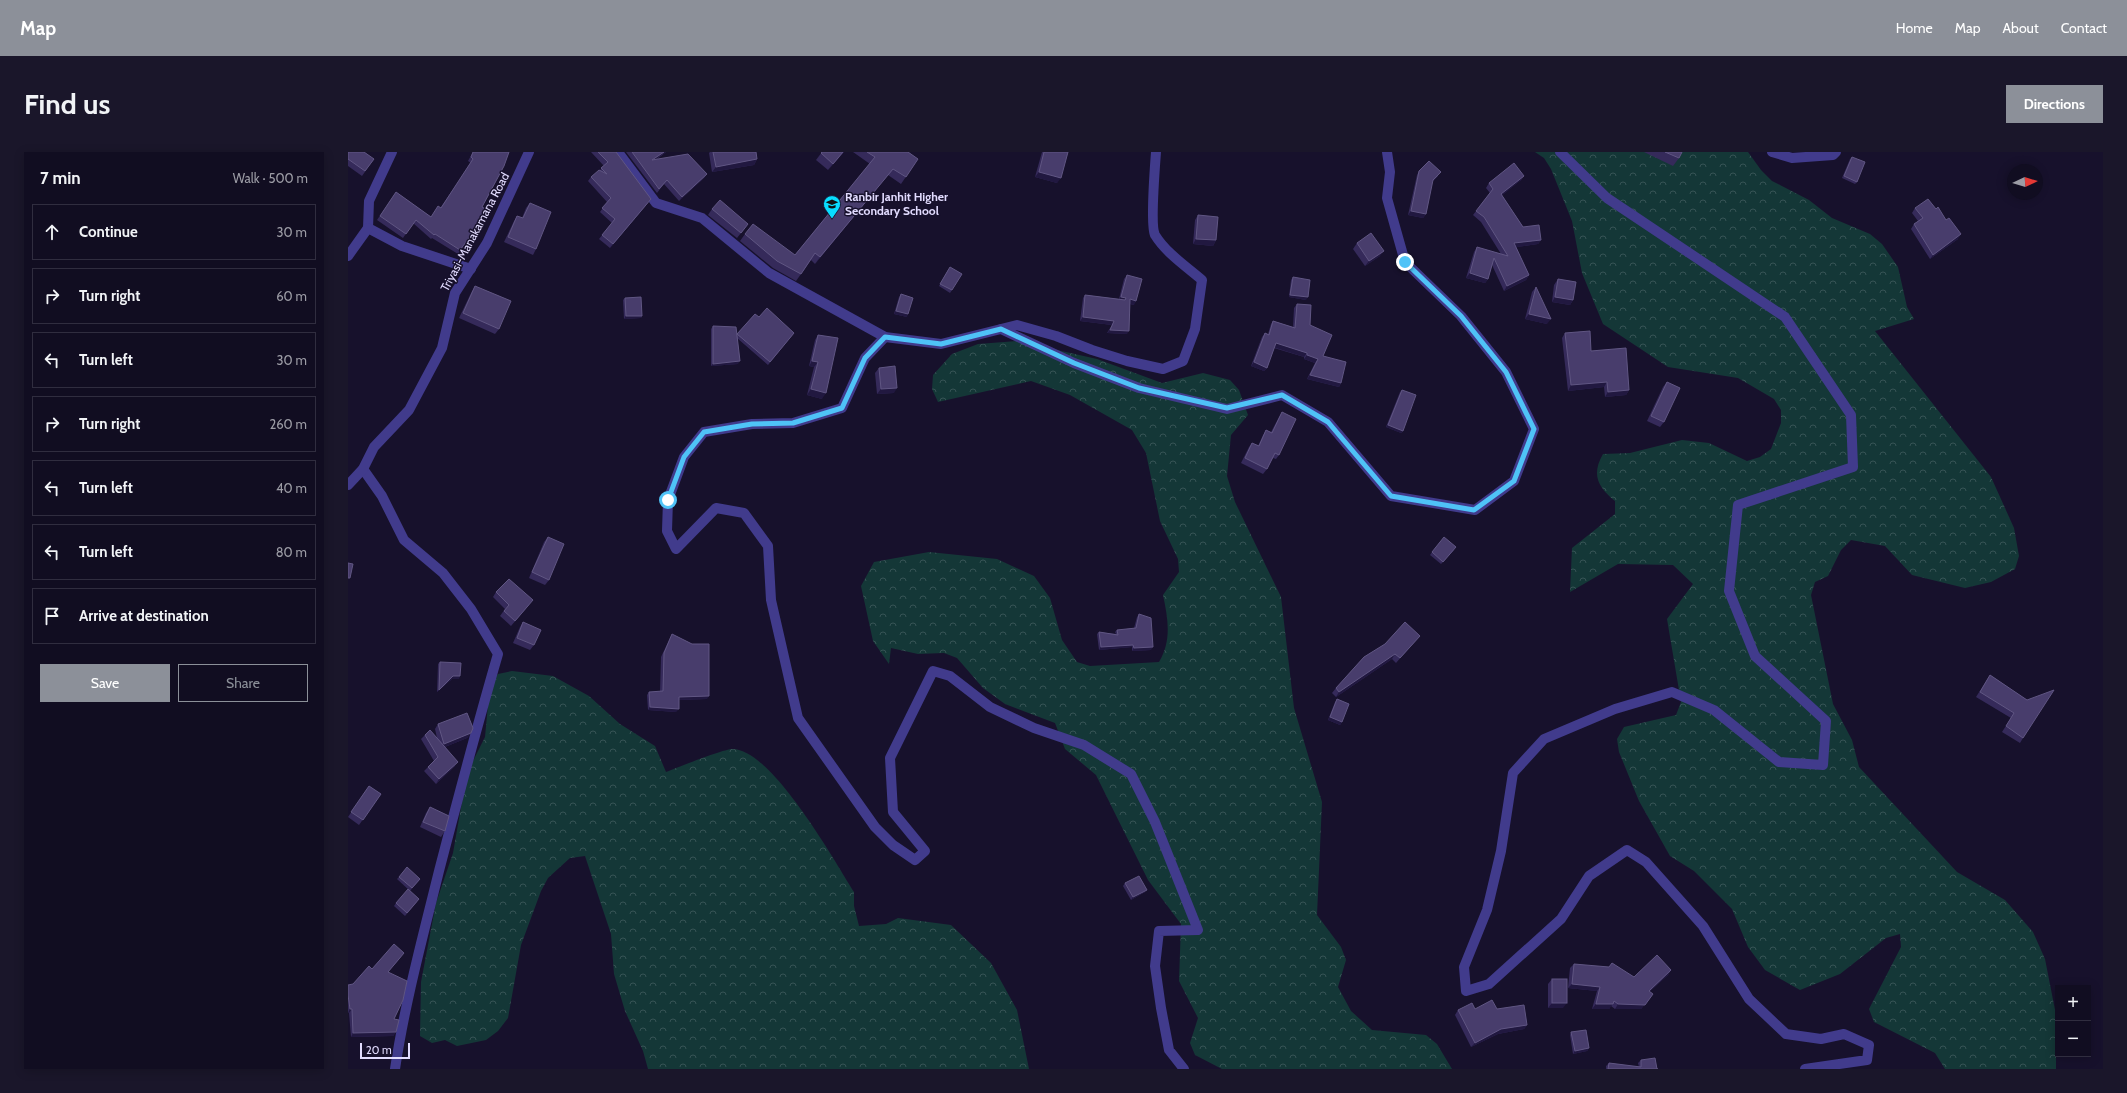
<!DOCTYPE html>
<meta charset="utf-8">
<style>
:root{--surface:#110d21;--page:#1a162a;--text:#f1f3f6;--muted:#9c9ca5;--line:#302d3f;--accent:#8c9099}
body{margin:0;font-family:Cabin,sans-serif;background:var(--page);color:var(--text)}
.controls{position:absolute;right:12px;bottom:12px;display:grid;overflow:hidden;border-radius:0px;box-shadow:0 2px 10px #0003}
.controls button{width:36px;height:36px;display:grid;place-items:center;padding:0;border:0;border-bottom:1px solid var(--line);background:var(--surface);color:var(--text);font:20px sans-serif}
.compass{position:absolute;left:1659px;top:12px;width:36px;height:36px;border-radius:50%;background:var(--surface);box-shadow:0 2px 10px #0003;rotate:86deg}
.scale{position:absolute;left:12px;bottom:10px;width:50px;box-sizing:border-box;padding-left:4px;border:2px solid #e2dcff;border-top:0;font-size:11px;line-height:14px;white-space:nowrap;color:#e2dcff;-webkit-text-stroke:3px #17112c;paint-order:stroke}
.stop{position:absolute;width:12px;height:12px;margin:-9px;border:3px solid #4fc3f7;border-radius:50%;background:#fff}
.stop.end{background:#4fc3f7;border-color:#fff;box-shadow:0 1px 4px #0008}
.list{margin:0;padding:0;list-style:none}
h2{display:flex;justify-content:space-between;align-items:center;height:52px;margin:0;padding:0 16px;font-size:17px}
h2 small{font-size:13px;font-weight:400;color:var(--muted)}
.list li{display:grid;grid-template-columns:26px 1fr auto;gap:12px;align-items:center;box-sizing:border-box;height:56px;margin:0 8px 8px;padding:0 8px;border:1px solid var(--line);border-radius:0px}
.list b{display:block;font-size:15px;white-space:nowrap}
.list em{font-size:13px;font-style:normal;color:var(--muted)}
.actions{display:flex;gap:8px;padding:12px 16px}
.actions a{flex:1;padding:9px 0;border:1px solid var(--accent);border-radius:0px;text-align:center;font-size:14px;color:var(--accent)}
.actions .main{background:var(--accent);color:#fff}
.icon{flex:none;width:22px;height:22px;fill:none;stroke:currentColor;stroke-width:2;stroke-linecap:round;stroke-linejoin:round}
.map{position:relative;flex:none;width:1755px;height:917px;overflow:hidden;border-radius:0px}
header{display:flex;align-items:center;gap:24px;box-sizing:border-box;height:56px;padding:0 20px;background:var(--accent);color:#fff}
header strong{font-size:19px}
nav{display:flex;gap:22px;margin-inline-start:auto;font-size:14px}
.intro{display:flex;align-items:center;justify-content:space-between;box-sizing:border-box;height:96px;padding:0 24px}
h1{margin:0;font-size:28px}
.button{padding:10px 18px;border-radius:0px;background:var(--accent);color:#fff;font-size:14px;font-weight:700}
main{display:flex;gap:24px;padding:0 24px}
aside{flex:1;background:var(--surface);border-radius:0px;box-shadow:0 2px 10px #0003}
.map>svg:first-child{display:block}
.forest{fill:url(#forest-crowns)}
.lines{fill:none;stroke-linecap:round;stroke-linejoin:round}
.minor{stroke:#413b8c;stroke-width:10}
.wall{fill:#352a5a}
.shaded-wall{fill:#211840}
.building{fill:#483d6c;stroke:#605683}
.route{stroke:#4fc3f7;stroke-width:5}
.labels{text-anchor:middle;stroke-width:3;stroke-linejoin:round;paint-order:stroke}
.poi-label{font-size:12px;font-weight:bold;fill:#e2dcff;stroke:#17112c;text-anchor:start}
.street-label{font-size:12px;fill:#e2dcff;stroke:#17112c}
</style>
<header>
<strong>Map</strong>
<nav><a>Home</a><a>Map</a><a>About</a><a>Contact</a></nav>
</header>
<div class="intro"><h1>Find us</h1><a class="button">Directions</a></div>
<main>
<aside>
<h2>7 min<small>Walk · 500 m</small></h2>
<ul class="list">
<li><svg class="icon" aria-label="ahead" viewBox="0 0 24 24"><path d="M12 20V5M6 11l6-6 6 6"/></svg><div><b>Continue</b></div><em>30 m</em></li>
<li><svg class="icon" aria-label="right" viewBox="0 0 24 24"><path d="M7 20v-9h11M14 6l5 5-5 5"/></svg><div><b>Turn right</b></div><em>60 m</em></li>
<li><svg class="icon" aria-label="left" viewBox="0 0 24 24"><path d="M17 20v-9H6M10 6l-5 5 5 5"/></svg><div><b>Turn left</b></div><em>30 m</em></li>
<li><svg class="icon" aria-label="right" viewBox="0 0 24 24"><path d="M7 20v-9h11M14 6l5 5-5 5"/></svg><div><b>Turn right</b></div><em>260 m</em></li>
<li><svg class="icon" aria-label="left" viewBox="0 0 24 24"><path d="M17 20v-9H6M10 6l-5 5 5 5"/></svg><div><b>Turn left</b></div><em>40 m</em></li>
<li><svg class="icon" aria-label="left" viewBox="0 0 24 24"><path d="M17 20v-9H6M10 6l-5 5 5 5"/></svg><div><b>Turn left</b></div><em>80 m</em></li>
<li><svg class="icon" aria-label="arrive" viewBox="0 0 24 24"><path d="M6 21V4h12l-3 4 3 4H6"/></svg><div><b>Arrive at destination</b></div></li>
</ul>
<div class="actions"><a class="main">Save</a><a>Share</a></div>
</aside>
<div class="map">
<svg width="1755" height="917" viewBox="0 0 1755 917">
<defs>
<pattern id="forest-crowns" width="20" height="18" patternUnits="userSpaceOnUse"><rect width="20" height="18" fill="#143737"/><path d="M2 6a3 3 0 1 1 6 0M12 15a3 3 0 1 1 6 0" fill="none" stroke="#365355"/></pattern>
</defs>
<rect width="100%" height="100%" fill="#17112c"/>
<g class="forest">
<path d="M1187,0H1400L1413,18L1424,29L1461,48L1484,66L1522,82L1534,92L1550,115L1559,155L1566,167L1527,179L1643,325L1666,376L1671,404L1667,417L1643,430L1617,436L1564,423L1537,394L1503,388L1493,398L1480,424L1467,430L1463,443L1485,552L1504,588L1511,615L1609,720L1657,748L1685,780L1697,807L1708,863V917H1597L1587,901L1526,870L1521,857L1553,795L1552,782L1538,786L1492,822L1452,838L1417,818L1400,795L1384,757L1346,719L1322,704L1291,649L1271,600L1269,587L1276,575L1328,563L1333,550L1319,467L1345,432L1325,413L1270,412L1222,440L1224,396L1267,362V349C1250,335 1243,323 1255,302L1282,301L1334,288L1361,291L1399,309L1412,305L1423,297L1433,271V258L1426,247L1390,226L1320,215L1255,172L1234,121L1224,69L1203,17L1196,6Z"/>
<path d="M669,189L749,207L814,231L855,221L882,228L891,238L900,263L883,283L879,324L887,350L933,445L946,556L974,650L969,763L993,795L998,808L990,835L1003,859L1024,878L1078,883L1089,892L1104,917H874L847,903L842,891L850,866L831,829L833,772L800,728L748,623L717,597L707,571L657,552L635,536L609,506L596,501L570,502L543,496L541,512L525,489L513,434L526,410L581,400L649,407L686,424L702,446L714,488L729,510L742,514L811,510C824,488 820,467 815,443L831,420L830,407L812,369L798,301L784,278L722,243L683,229L590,250L584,237L585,223L604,202L630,192Z"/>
<path d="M164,519L205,524L241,544L272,572L307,594L318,620C331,615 375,597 385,597C424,598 486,708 506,740V754L511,774L538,772L550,766L603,773L643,811L669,858L681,917H300L295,899L277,859L266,822L263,782L237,704L222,706L200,726L193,739L173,793L160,866L150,879L138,888L109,894L97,888L84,891L72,884L73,830L88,751L105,701L119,621L137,585L142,532L150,522Z"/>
</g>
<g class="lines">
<g class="minor">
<path d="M44,0L21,49L20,76L54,94L123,117"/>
<path d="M270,0L308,51L354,66L421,121L537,185L593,192L653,177L726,211L791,236L879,257L934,243L980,270L1043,344L1127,358L1166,329L1186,277L1158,220L1113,164L1057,110L1039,46L1042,20L1039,0"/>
<path d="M1212,0L1259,46L1437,165L1503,263L1505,315L1390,353L1381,439L1407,504L1478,569L1475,613L1431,610L1366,558L1324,540L1267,557L1196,587L1165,621L1153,699L1139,758L1116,815L1118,839L1141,832L1213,767L1241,724L1279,698L1298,710L1355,774L1401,847L1438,882L1473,887L1496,882L1521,893L1519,908L1457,917"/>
<path d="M1424,0L1444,6L1485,3L1488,0"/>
<path d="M0,104L20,76"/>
<path d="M653,177L669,173L708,184L744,198L779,209L815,217L835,209L847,177L854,128C839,115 818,101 807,83C802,74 807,14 808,0"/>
<path d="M537,185L517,206L494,256L445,271L404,272L356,280L336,305L320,348L319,379L328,397L368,356L396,361L420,394L423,448L450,566L527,675L545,693L567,708L577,699L545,660L542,606L585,519L602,524L642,555L686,576L736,593L783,622L807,670L850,778L811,779L807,814L813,856L821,898L836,917"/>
<path d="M15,317L34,344L56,388L95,421L123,457L150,502C129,574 110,646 91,719C75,784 57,850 47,917"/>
<path d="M0,333L15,317L26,295L61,258L94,196L107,141L139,91L181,0"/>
</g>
</g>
<g class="wall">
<path d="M0,0L26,7L14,24L0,14Z"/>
<path d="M125,0H161L134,55L141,59L110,102L84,86L83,87L65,71L55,86L29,68L48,40L83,65L93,55L123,11L120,9Z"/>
<path d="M243,0H268L300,51L262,96L251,87L264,71L252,60L259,50L240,29L243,25L252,18L256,14Z"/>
<path d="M278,0H318L308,8L359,22L356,26L331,49L316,32L309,41Z"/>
<path d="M362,0H408L409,7L406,13L364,20L361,1Z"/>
<path d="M474,0H496L480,18L468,8Z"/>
<path d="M505,0H560L570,7L553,32L540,23L467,112L463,108L448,129L425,116L392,89L397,82L447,103L522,12Z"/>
<path d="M694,0H720L709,31L687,25Z"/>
<path d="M1296,0H1334L1331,6L1325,14Z"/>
<path d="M1504,5L1509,30L1507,32L1494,26L1502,7Z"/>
<path d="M1071,19L1090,24L1084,30L1078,62L1075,66L1060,63L1069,23Z"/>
<path d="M1176,24L1173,28L1154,43L1175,75L1193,88L1190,92L1168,95L1181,123L1178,128L1156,139L1144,113L1140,127L1137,131L1118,126L1126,100L1129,95L1153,102L1133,70L1125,63L1142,41L1138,36L1141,31Z"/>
<path d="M182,51L188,97L185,103L156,90L166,69L169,64L174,66L178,56Z"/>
<path d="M1567,56L1588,57L1598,68L1610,87L1582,107L1563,77L1566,72L1570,69L1564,61Z"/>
<path d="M364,57L400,72L389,86L360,63Z"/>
<path d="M850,63L868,88L865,94L845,92L847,68Z"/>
<path d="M1009,91L1032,104L1017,114L1005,97Z"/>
<path d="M600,118L604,138L602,141L591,134Z"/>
<path d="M779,123L786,153L782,152L779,182L759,181L764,173L732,169L735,146L737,143L771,147L776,127Z"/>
<path d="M945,125L958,148L941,145L943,128Z"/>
<path d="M1210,127L1225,148L1222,153L1204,150L1206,133Z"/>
<path d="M127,134L151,177L147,182L111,166L124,139Z"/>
<path d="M1188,135L1199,172L1177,167L1184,140Z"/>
<path d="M553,142L559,165L546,162L551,145Z"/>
<path d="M277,146L294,164L293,166L276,167L275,148Z"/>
<path d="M949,152L962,173L975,204L993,231L991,235L959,227L967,211L956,207V205L926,196L919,216L916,219L903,214L914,185L917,181L920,182L923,172L925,169L945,175L946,156Z"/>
<path d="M411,165L446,181L420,213L389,186L390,212L363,214V177L365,174L389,182Z"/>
<path d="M1217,181L1243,199L1281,238L1278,243L1257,245L1256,235L1220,239L1214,186Z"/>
<path d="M470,183L474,247L459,243L466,215L461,214L467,188Z"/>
<path d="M531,216L546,241L529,242L527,221Z"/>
<path d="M1319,230L1316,270L1312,275L1299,269L1315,235Z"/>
<path d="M1054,238L1055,279L1053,281L1038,275L1052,240Z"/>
<path d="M934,260L931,303L928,307L925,306L919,317L915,322L893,311L901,295L904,291L910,294L915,283L918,278L923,280L931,265Z"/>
<path d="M200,385L201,428L197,433L181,426L196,390Z"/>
<path d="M1106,398L1093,412L1082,403L1084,400Z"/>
<path d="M148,440L181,453L163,474L152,464L157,457L145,445Z"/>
<path d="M791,462L803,498L784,499V495L751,498L749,482L751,480L768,482L767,480L769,478L786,476L789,465Z"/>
<path d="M175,470L186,493L182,498L165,491L172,475Z"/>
<path d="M324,482L359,547L331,548L328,560L300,558L299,543L301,540H312L313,505L322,486Z"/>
<path d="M1072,484L1068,488L1048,511L1044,507L988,545L984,541L988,536Z"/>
<path d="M92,510L111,527H104L89,540L90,512Z"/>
<path d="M1642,523L1679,548L1675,586L1672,591L1654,580L1663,566L1628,545Z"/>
<path d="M989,547L994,570L992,573L980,568L987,550Z"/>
<path d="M90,572L123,581L119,586L97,595L107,614L88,632L76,619L86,609L73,587L77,583L89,586L87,577Z"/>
<path d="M21,634L33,642L11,673L0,665Z"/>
<path d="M82,655L97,679L93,685L72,675L78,661Z"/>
<path d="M51,725L72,727L62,739L49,727Z"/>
<path d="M777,731L797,740L783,748L775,734Z"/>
<path d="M69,750L57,764L46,754L48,751Z"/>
<path d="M53,805L40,820L48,880L45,884L3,885L1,861H0V833L5,832L24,817Z"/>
<path d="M1226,812L1286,825L1323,818L1320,823L1301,840V847L1293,857H1267L1263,854L1261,857H1244L1249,839L1220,836L1222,816Z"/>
<path d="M1204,827L1215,856H1200V832Z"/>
<path d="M1127,857H1149L1179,873L1176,877L1150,882L1123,895L1107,863L1110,858Z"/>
<path d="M1223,880L1241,896L1239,899L1225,902L1222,883Z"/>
<path d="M1293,908L1309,917H1310H1258V914L1261,911L1291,915L1290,911Z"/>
</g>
<g class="shaded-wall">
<path d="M316,0H318L301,12L304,8Z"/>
<path d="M495,0H496L480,18Z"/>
<path d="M409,7L406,13L364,20L368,15Z"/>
<path d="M545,17L540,23L467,112L472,105Z"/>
<path d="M691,20L713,26L709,31L687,25Z"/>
<path d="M359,22L356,26L331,49L334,45Z"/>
<path d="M1176,24L1173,28L1150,47L1153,42Z"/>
<path d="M303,47L300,51L262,96L265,92Z"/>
<path d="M1063,59L1078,62L1075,66L1060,63Z"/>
<path d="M1613,82L1610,87L1582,107L1585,103Z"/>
<path d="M848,87L868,88L865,94L845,92Z"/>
<path d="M1193,88L1190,92L1163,96L1166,91Z"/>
<path d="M1036,99L1032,104L1017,114L1021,109Z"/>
<path d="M1122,121L1140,127L1137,131L1118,126Z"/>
<path d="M1181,123L1178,128L1156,139L1159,134Z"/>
<path d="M942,143L960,145L958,148L941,145Z"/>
<path d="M773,145L778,146L775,150L770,148Z"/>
<path d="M1207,145L1225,148L1222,153L1204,150Z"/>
<path d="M782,147L788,149L786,153L779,151Z"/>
<path d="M548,159L560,162L559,165L546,162Z"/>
<path d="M1181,162L1203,167L1199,172L1177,167Z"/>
<path d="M278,164H294L293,166L276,167Z"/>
<path d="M735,165L766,169L764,173L732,169Z"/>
<path d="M762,178L781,179L779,182L759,181Z"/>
<path d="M928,191L959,201L956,205L925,195Z"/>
<path d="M959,203L970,207L967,211L956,207Z"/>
<path d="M392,209L390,212L363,214L365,212Z"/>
<path d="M464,209L470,210L466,215L461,214Z"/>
<path d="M906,210L919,216L916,219L903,214Z"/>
<path d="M962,223L993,231L991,235L959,227Z"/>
<path d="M1259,230L1256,235L1220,239L1223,233Z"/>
<path d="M549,236L546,241L529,242L533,237Z"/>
<path d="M463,237L478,241L474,247L459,243Z"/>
<path d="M1281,238L1278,243L1257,245L1260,240Z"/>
<path d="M1040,273L1055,279L1053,281L1038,275Z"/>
<path d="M785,493L784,495L751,498L753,495Z"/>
<path d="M805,495L803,498L784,499L786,496Z"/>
<path d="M1047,502L1044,507L988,545L991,540Z"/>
<path d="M105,524H112L111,527H104L89,540Z"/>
<path d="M361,544L359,547L329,548L331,545Z"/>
<path d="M302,555L331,557L328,560L300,558Z"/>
<path d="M982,565L994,570L992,573L980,568Z"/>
<path d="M123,581L119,586L92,597L96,592Z"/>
<path d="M110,610L107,614L88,632L91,627Z"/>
<path d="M799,738L797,740L783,748L785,745Z"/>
<path d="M1323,818L1320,823L1297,844L1301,839Z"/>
<path d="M1224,832L1252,835L1249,839L1220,836Z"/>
<path d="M1305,842L1293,857H1267L1270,852Z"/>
<path d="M1204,851H1219L1215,856H1200Z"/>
<path d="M1248,852H1265L1261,857H1244Z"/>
<path d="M2,857H4L1,861H0Z"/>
<path d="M1179,873L1176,877L1150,882L1123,895L1127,891L1153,877Z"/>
<path d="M48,880L45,884L3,885L5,881Z"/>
<path d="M1241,896L1239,899L1225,902L1227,899Z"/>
</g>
<g class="building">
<path d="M0,0H16L26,7L17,19L0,7Z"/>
<path d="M125,0H161L156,14L134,55L141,59L112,98L87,82L86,83L68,68L58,82L32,64L48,40L83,65L90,54L93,56L125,7L123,5Z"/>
<path d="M250,0H268L303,47L265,92L254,83L267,67L254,56L263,46L243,25L251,18L259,22L253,16L260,10Z"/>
<path d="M284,0H316L304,8L340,2L359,22L334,45L319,28L311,37Z"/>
<path d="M365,0H408L409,7L368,15Z"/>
<path d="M474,0H495L485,12L473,1Z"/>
<path d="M519,0H560L570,7L558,25L545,17L472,105L467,101L453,122L429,109L397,82L405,72L447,103L527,5Z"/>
<path d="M696,0H720L713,26L691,20Z"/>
<path d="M1317,0H1334L1331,6Z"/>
<path d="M1504,5L1517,10L1509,30L1496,24Z"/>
<path d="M1081,9L1093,20L1085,28L1078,62L1063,59L1071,19Z"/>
<path d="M1166,11L1176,24L1153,42L1175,75L1191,73L1193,88L1166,91L1181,123L1159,134L1146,106L1140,127L1122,121L1129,95L1160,104L1136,65L1128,59L1145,37L1141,31Z"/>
<path d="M1580,47L1588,57L1590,55L1598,68L1601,66L1613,82L1585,103L1566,72L1575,66L1567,56Z"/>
<path d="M372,48L400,72L393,81L364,57Z"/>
<path d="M182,51L203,60L188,97L160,85L169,64L175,66Z"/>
<path d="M850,63L870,65L868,88L848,87Z"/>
<path d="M1023,81L1036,99L1021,109L1009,91Z"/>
<path d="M602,115L614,122L604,138L592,132Z"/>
<path d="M779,123L794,127L788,149L782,147L781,179L762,178L766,169L735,165L737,143L777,148L778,146L773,145Z"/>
<path d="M945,125L962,128L960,145L942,143Z"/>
<path d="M1210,127L1228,130L1225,148L1207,145Z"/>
<path d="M127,134L163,149L151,177L115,161Z"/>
<path d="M1188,135L1203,167L1181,162Z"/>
<path d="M553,142L565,146L560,162L548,159Z"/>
<path d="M293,145L294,164H278L277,146Z"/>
<path d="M949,152L963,153L962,173L984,183L975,204L998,210L993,231L962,223L970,207L959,203V201L928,191L919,216L906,210L917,181L921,183L925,169L947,176Z"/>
<path d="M419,156L446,181L422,210L389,182L407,162L411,165Z"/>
<path d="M365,174L388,175L392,209L365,212Z"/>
<path d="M1242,179L1243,199L1278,196L1281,238L1260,240L1259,230L1223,233L1217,181Z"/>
<path d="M470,183L490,186L478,241L463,237L470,210L464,209Z"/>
<path d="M547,214L549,236L533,237L531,216Z"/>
<path d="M1319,230L1332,236L1316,270L1303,264Z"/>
<path d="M1054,238L1068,243L1055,279L1040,273Z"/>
<path d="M934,260L948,267L931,303L927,301L919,317L897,306L904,291L911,294L918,278L924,281Z"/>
<path d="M200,385L216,392L201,428L184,420Z"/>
<path d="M1096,385L1108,395L1095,410L1084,400Z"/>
<path d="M0,411L5,412L2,426H0Z"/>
<path d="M161,427L185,448L167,469L156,459L161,453L148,440Z"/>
<path d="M791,462L803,466L805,495L786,496L785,493L753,495L751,480L770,483L769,478L788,476Z"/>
<path d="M175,470L193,478L186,493L169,486Z"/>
<path d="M1057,470L1072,484L1052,506L1047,502L991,540L988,536L1016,505L1037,492Z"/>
<path d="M324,482L344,492H361V544L331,545V557L302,555L301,540L315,539L316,501Z"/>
<path d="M92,510L113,511L112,524H105L91,538Z"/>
<path d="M1642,523L1679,548L1706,538L1675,586L1658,574L1666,561L1632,540Z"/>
<path d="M989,547L1001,552L994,570L982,565Z"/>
<path d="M119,561L125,576L123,581L96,592L90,572Z"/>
<path d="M82,578L110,610L91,627L80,615L90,605L77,583Z"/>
<path d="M21,634L33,642L15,668L3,660Z"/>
<path d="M82,655L101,664L97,679L75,670Z"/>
<path d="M59,715L72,727L64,736L51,725Z"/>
<path d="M791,724L799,738L785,745L777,731Z"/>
<path d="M60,737L71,747L59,761L48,751Z"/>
<path d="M46,792L56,801L40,820L59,829L55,848L46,867L51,868L48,880L5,881L4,857H2L0,843V833L5,832L21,814L24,817Z"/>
<path d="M1309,803L1323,818L1301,839L1305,842L1297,853L1270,852L1266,849L1265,852H1248L1252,835L1224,832L1226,812L1261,815L1264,811L1286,825Z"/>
<rect x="1204" y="827" width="15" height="24"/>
<path d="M1144,848L1149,857L1176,853L1179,873L1153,877L1127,891L1110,858L1124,851L1127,857Z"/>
<path d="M1238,878L1241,896L1227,899L1223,880Z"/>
<path d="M1307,906L1309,917H1310H1260L1261,911L1293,915V908Z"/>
</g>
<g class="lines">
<path class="route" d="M320,348L336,305L356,280L404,272L445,271L494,256L517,206L537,185L593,192L653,177L726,211L791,236L879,256L934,243L980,270L1043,344L1126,358L1166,329L1186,277L1158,220L1113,164L1057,110"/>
</g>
<defs>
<g id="school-pin" transform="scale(0.9)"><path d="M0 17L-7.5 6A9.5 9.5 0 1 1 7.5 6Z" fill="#08ddff" stroke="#17112c"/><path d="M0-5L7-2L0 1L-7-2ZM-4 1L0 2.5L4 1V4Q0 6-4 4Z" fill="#111"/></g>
</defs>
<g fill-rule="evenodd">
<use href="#school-pin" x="484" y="52"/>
</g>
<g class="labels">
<g class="poi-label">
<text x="497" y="49">Ranbir Janhit Higher<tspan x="497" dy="14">Secondary School</tspan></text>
</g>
<g class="street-label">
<text transform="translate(127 80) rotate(-62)" y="4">Triyasi-Manakamana Road</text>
</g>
</g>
</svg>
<div class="controls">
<button>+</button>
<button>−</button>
</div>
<svg class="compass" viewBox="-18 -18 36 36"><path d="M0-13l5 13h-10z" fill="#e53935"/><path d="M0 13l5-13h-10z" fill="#9c9ca5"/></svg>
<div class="scale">20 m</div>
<div class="stop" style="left:320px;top:348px"></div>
<div class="stop end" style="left:1057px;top:110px"></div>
</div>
</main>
